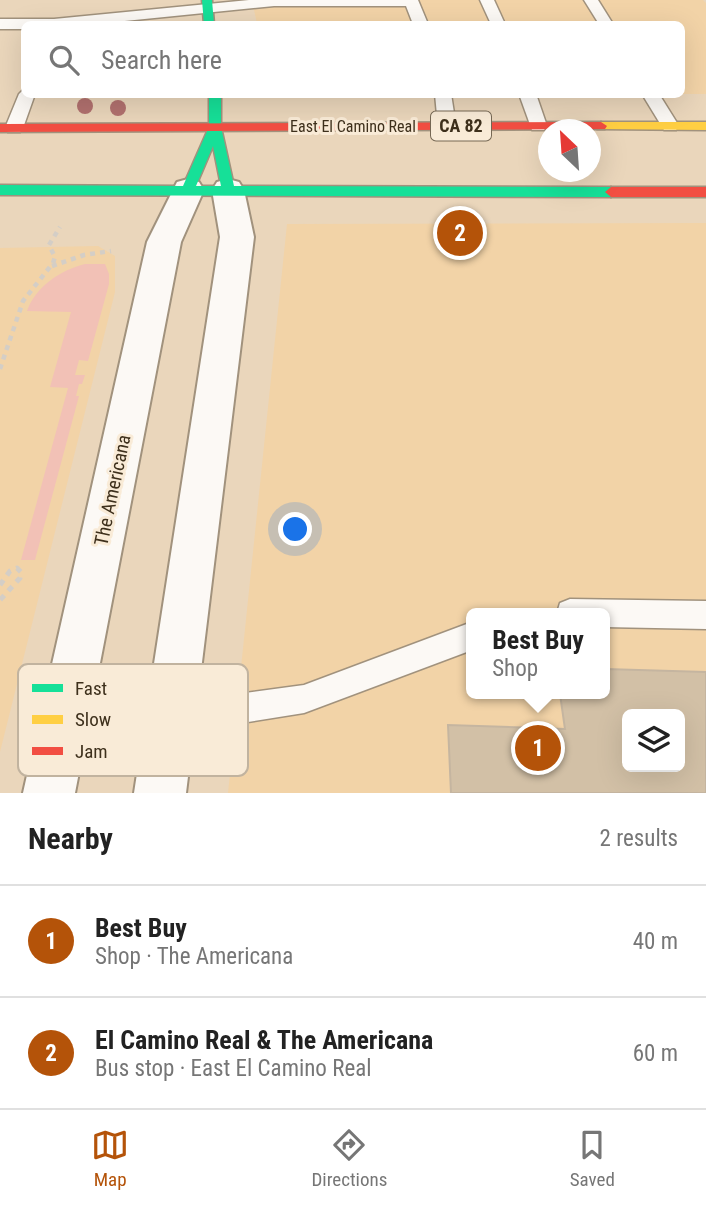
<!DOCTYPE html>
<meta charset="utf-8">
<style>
:root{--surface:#fff;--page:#f6f6f6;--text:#222;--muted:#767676;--line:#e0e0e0;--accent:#b45309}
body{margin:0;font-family:"Roboto Condensed",sans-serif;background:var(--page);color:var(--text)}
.controls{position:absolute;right:21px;bottom:21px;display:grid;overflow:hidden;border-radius:10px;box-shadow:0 7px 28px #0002}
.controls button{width:63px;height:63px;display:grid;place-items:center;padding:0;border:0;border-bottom:2px solid var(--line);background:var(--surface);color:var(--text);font:35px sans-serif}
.compass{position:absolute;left:538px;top:119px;width:63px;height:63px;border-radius:50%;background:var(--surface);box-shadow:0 7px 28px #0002;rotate:335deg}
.you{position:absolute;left:296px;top:530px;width:24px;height:24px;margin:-18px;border:5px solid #fff;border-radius:50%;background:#1a73e8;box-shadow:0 0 0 10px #1a73e833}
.badge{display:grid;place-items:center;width:46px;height:46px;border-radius:50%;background:var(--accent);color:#fff;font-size:23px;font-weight:700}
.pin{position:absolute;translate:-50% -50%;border:4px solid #fff;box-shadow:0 2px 7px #0006}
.popup{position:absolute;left:466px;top:608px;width:144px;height:91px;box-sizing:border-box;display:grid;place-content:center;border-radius:10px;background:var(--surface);filter:drop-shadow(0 2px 5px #0005);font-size:23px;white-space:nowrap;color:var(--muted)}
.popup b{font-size:26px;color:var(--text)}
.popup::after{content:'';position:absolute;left:50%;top:100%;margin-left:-14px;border:14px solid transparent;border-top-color:var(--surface)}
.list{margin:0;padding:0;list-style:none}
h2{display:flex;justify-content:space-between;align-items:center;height:91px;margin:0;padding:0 28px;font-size:30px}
h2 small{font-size:23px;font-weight:400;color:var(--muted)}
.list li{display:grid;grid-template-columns:46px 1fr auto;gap:21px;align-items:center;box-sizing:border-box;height:112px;padding:0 28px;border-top:2px solid var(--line)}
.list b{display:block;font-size:26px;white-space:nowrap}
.list p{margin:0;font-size:23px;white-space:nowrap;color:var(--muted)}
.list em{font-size:23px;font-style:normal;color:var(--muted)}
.icon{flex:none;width:38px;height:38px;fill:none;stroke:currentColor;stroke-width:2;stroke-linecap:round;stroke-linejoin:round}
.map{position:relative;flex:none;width:706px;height:793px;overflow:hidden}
.search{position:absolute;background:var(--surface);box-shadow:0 7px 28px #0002;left:21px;right:21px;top:21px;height:77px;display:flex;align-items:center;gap:18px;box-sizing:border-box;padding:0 24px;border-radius:10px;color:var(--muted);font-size:26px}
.sheet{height:315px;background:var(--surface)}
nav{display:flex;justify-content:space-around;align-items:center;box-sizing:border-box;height:98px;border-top:2px solid var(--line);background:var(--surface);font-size:19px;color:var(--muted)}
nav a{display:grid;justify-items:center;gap:4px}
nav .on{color:var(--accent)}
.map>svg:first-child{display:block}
.built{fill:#f2d3a7;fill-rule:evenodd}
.green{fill:#f2c1b6}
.building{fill:#d2c0a6;stroke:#c5b5a0;stroke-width:2;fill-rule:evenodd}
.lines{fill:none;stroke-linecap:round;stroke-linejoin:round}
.lane-casing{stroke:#a1927d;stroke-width:3}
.street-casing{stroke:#a1927d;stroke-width:4}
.fast-casing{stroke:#a1927d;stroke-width:3}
.slow-casing{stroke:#a1927d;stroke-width:3}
.jam-casing{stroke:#a1927d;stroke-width:3}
.path-far1{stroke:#d4cec6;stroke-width:4.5;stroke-dasharray:5 5;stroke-linecap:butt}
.path{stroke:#d4cec6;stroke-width:5;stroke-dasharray:6 6;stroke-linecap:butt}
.lane{fill:#fcf9f5;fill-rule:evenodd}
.street{fill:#fcf9f5;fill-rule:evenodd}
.fast{fill:#16e098;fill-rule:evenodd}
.slow{fill:#ffcf43;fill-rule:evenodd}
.jam{fill:#f24e42;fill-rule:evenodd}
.tree{fill:#b2716f}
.labels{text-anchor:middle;stroke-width:6;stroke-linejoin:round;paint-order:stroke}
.far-street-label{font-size:16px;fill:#3e301c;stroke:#f9ebd7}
.shield{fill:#f9ebd7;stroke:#766854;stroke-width:2}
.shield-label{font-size:18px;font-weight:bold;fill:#3e301c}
.street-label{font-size:19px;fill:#3e301c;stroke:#f9ebd7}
.key{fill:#f9ebd7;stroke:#c1b39f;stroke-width:2}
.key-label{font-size:19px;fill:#3e301c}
</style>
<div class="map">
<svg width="706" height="793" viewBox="0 0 706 793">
<rect width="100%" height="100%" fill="#ead6bb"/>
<g class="built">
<path d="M252,0H703L706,3V94H682V24H257Z"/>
<path d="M706,223V793H228L287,224ZM472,613H604V694H472ZM627,714H680V767H627Z"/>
<path d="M98,246L115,256V292L0,752V248Z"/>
</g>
<path class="green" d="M85,264H105L109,274V284L88,361L79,360L75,375H85L82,384H79L76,396H79L35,560H21L68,388L50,387L71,312L27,311C36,286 61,270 85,264Z"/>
<path class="building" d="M605,669L706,672V793H451L448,725L565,729L560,694H605ZM627,714H680V767H627Z"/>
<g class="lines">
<g class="lane-casing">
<g id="lane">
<path d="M249,0H418L428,24H413L406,6H274L95,24H24V29H0V19H54Z"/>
<path d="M480,0H494L505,24H491Z"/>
<path d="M584,0H598L613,24H599Z"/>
<path d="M24,89V94H35L23,128L20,132H8L5,128L19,94Z"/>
<path d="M435,94H451L456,126L453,130L447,132L438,126Z"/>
<path d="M519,94H536L547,126L544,130H532Z"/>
<path d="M642,94H659L679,126L676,130H664Z"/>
<path d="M570,599L706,601V629L604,627V613H557L560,603Z"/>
<path d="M472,622V650L304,713L223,726L68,708L58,704L54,694L58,684L68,680L223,696L304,685Z"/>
</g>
</g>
<g class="street-casing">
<g id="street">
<path d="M188,179L199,182L204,190L181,242L75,793H23L147,242L177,182Z"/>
<path d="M228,179L239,182L244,190L254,237L186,793H134L220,237L212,190L217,182Z"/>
</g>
</g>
<g class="fast-casing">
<g id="fast">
<path d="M202,0H212L214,24H204Z"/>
<path d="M209,94H221V127L234,186L611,187L617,192L611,197L0,195V185L183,186L209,127ZM213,146L221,186H196Z"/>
</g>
</g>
<g class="slow-casing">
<path id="slow" d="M601,122H706V130L597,129L595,126Z"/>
</g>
<g class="jam-casing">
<g id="jam">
<path d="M601,122L607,126L605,129L0,132V124Z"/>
<path d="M611,187H706V197H611L605,192Z"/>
</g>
</g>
<g class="path-far1">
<path d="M52,266L84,255L111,251"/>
<path d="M0,369L23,301L53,263L55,257L49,245L60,227"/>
</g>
<path class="path" d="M0,585L10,571L17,568L21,572L20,578L0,600"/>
<use href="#lane" class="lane"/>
<use href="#street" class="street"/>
<use href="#fast" class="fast"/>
<use href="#slow" class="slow"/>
<use href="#jam" class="jam"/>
</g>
<g class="tree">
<circle cx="85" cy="106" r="8"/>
<circle cx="118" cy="108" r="8"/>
</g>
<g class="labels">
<g class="far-street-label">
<text x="353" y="132">East El Camino Real</text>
</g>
<rect class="shield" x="431" y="111.5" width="60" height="29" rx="5"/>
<g class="shield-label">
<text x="461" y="132">CA 82</text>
</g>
<g class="street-label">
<text transform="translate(112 490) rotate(-78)" y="7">The Americana</text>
</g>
</g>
<rect x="18" y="664" width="230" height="112" rx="10" class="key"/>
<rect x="32" y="684" width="31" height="8" fill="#16e098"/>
<rect x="32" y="715" width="31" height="9" fill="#ffcf43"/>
<rect x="32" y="747" width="31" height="8" fill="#f24e42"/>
<g class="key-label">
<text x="75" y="695">Fast</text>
<text x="75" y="726">Slow</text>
<text x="75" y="758">Jam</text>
</g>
</svg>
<div class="controls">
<button><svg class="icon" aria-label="layers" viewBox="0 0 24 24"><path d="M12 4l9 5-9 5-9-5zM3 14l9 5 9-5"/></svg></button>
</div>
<svg class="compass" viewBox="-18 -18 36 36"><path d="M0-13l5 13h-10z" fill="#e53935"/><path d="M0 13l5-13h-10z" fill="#767676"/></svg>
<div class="you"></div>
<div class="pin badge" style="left:538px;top:748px">1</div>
<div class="popup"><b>Best Buy</b>Shop</div>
<div class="pin badge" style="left:460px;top:233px">2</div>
<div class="search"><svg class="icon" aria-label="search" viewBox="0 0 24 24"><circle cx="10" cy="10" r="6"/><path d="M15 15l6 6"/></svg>Search here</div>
</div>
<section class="sheet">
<h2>Nearby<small>2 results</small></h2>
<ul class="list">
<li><span class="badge">1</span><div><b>Best Buy</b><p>Shop · The Americana</p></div><em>40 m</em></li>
<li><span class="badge">2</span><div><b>El Camino Real &amp; The Americana</b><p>Bus stop · East El Camino Real</p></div><em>60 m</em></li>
</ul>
</section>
<nav>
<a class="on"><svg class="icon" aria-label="map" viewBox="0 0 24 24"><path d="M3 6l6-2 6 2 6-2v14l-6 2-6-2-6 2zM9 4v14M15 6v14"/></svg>Map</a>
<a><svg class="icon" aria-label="directions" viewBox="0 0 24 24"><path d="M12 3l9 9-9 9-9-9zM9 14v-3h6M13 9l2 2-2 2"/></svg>Directions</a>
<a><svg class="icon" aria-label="saved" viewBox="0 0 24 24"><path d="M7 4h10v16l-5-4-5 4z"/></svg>Saved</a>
</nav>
